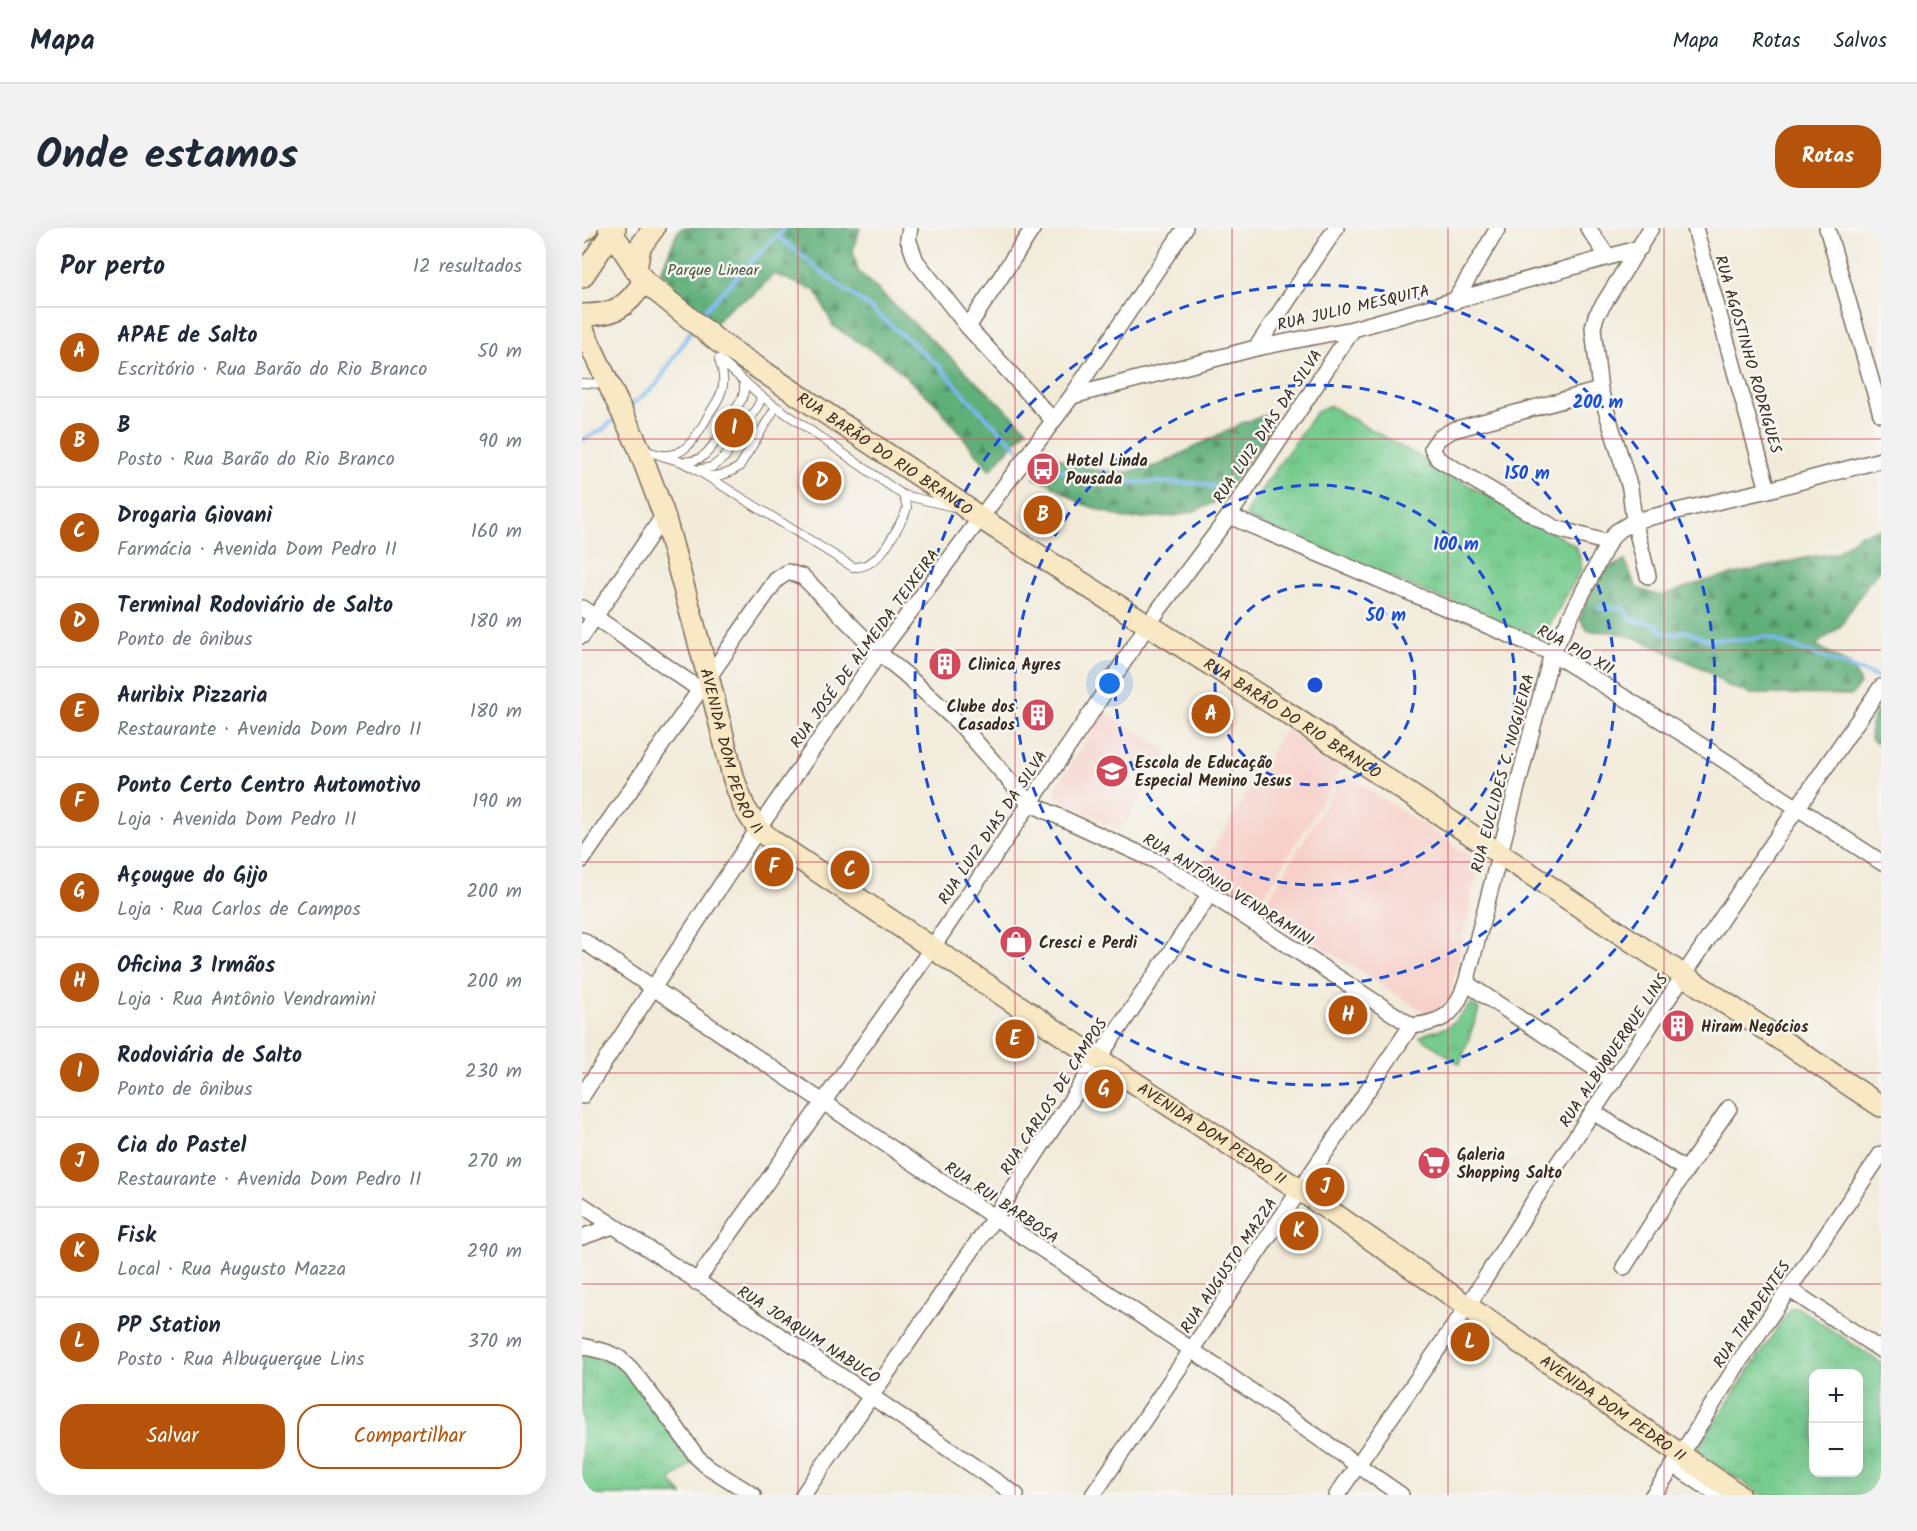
<!DOCTYPE html>
<html lang="pt">
<meta charset="utf-8">
<style>
:root{--surface:#fff;--page:#f2f2f3;--text:#1f2937;--muted:#747a83;--line:#e0e1e3;--accent:#b45309}
body{margin:0;font-family:Kalam,sans-serif;background:var(--page);color:var(--text)}
.controls{position:absolute;right:18px;bottom:18px;display:grid;overflow:hidden;border-radius:12px;box-shadow:0 6px 24px #0002}
.controls button{width:54px;height:54px;display:grid;place-items:center;padding:0;border:0;border-bottom:2px solid var(--line);background:var(--surface);color:var(--text);font:30px sans-serif}
.you{position:absolute;left:528px;top:456px;width:21px;height:21px;margin:-15px;border:4px solid #fff;border-radius:50%;background:#1a73e8;box-shadow:0 0 0 9px #1a73e833}
.badge{display:grid;place-items:center;width:39px;height:39px;border-radius:50%;background:var(--accent);color:#fff;font-size:20px;font-weight:700}
.pin{position:absolute;translate:-50% -50%;border:3px solid #fff;box-shadow:0 2px 6px #0006}
.list{margin:0;padding:0;list-style:none}
h2{display:flex;justify-content:space-between;align-items:center;height:78px;margin:0;padding:0 24px;font-size:26px}
h2 small{font-size:20px;font-weight:400;color:var(--muted)}
.list li{display:grid;grid-template-columns:39px 1fr auto;gap:18px;align-items:center;box-sizing:border-box;height:90px;padding:0 24px;border-top:2px solid var(--line)}
.list b{display:block;font-size:22px;white-space:nowrap}
.list p{margin:0;font-size:20px;white-space:nowrap;color:var(--muted)}
.list em{font-size:20px;font-style:normal;color:var(--muted)}
.actions{display:flex;gap:12px;padding:18px 24px}
.actions a{flex:1;padding:14px 0;border:2px solid var(--accent);border-radius:24px;text-align:center;font-size:21px;color:var(--accent)}
.actions .main{background:var(--accent);color:#fff}
.map{position:relative;flex:none;width:1299px;height:1267px;overflow:hidden;border-radius:24px}
header{display:flex;align-items:center;gap:36px;box-sizing:border-box;height:84px;padding:0 30px;background:var(--surface);border-bottom:2px solid var(--line)}
header strong{font-size:28px}
nav{display:flex;gap:33px;margin-inline-start:auto;font-size:21px}
.intro{display:flex;align-items:center;justify-content:space-between;box-sizing:border-box;height:144px;padding:0 36px}
h1{margin:0;font-size:42px}
.button{padding:15px 27px;border-radius:24px;background:var(--accent);color:#fff;font-size:21px;font-weight:700}
main{display:flex;gap:36px;padding:0 36px}
aside{flex:1;background:var(--surface);border-radius:24px;box-shadow:0 6px 24px #0002}
.map>svg:first-child{display:block}
.built{fill:#f7d0ca}
.grass{fill:url(#grass-tufts);stroke:#587a56;stroke-width:1.5;fill-rule:evenodd}
.forest{fill:url(#forest-firs);stroke:#4e6c4c;stroke-width:1.5}
.lines{fill:none;stroke-linecap:round;stroke-linejoin:round}
.stream{stroke:#7eb9ef;stroke-width:4}
.lane-casing{stroke:#7b6e60;stroke-width:10}
.street-casing{stroke:#7b6e60;stroke-width:18}
.secondary-casing{stroke:#7b6e60;stroke-width:24}
.lane{stroke:#fff;stroke-width:8}
.street{stroke:#fff;stroke-width:15}
.secondary{stroke:#f8e8c3;stroke-width:21}
.grid{fill:none;stroke:#d1495b;stroke-width:1.5;stroke-opacity:0.55}
.ring{fill:none;stroke:#1d4ed8;stroke-width:3;stroke-dasharray:10 8}
.labels{text-anchor:middle;stroke-width:5;stroke-linejoin:round;paint-order:stroke}
.park-label{font-size:16px;fill:#4d5a40;stroke:#f6f6f2}
.street-label{font-size:16px;fill:#3b2a1e;stroke:#f6f6f2}
.poi-label{font-size:16px;font-weight:bold;fill:#3b2a1e;stroke:#f6f6f2;text-anchor:start}
.centre{fill:#1d4ed8;stroke:#f6f6f2;stroke-width:3}
.ring-label{font-size:18px;text-anchor:middle;font-weight:bold;fill:#1d4ed8;stroke:#f6f6f2;stroke-width:5;stroke-linejoin:round;paint-order:stroke}
</style>
<header>
<strong>Mapa</strong>
<nav><a>Mapa</a><a>Rotas</a><a>Salvos</a></nav>
</header>
<div class="intro"><h1>Onde estamos</h1><a class="button">Rotas</a></div>
<main>
<aside>
<h2>Por perto<small>12 resultados</small></h2>
<ul class="list">
<li><span class="badge">A</span><div><b>APAE de Salto</b><p>Escritório · Rua Barão do Rio Branco</p></div><em>50 m</em></li>
<li><span class="badge">B</span><div><b>B</b><p>Posto · Rua Barão do Rio Branco</p></div><em>90 m</em></li>
<li><span class="badge">C</span><div><b>Drogaria Giovani</b><p>Farmácia · Avenida Dom Pedro II</p></div><em>160 m</em></li>
<li><span class="badge">D</span><div><b>Terminal Rodoviário de Salto</b><p>Ponto de ônibus</p></div><em>180 m</em></li>
<li><span class="badge">E</span><div><b>Auribix Pizzaria</b><p>Restaurante · Avenida Dom Pedro II</p></div><em>180 m</em></li>
<li><span class="badge">F</span><div><b>Ponto Certo Centro Automotivo</b><p>Loja · Avenida Dom Pedro II</p></div><em>190 m</em></li>
<li><span class="badge">G</span><div><b>Açougue do Gijo</b><p>Loja · Rua Carlos de Campos</p></div><em>200 m</em></li>
<li><span class="badge">H</span><div><b>Oficina 3 Irmãos</b><p>Loja · Rua Antônio Vendramini</p></div><em>200 m</em></li>
<li><span class="badge">I</span><div><b>Rodoviária de Salto</b><p>Ponto de ônibus</p></div><em>230 m</em></li>
<li><span class="badge">J</span><div><b>Cia do Pastel</b><p>Restaurante · Avenida Dom Pedro II</p></div><em>270 m</em></li>
<li><span class="badge">K</span><div><b>Fisk</b><p>Local · Rua Augusto Mazza</p></div><em>290 m</em></li>
<li><span class="badge">L</span><div><b>PP Station</b><p>Posto · Rua Albuquerque Lins</p></div><em>370 m</em></li>
</ul>
<div class="actions"><a class="main">Salvar</a><a>Compartilhar</a></div>
</aside>
<div class="map">
<svg width="1299" height="1267" viewBox="0 0 1299 1267">
<defs>
<pattern id="grass-tufts" width="24" height="20" patternUnits="userSpaceOnUse" patternTransform="scale(1.5)"><rect width="24" height="20" fill="#76cb8e"/><path d="M3 7l-1-3M5 7V3M7 7l1-3M15 17l-1-3M17 17v-4M19 17l1-3" fill="none" stroke="#67ae7a"/></pattern>
<pattern id="forest-firs" width="22" height="20" patternUnits="userSpaceOnUse" patternTransform="scale(1.5)"><rect width="22" height="20" fill="#60af79"/><path d="M5 1l3.5 6h-7zM16 11l3.5 6h-7z" fill="#508f63"/></pattern>
</defs>
<rect width="100%" height="100%" fill="#f6f6f2"/>
<filter id="ink" filterUnits="userSpaceOnUse"><feTurbulence type="fractalNoise" baseFrequency=".0167" numOctaves="2"/><feDisplacementMap in="SourceGraphic" scale="12" xChannelSelector="R" yChannelSelector="G"/><feConvolveMatrix kernelMatrix="1 2 1 2 8 2 1 2 1" color-interpolation-filters="sRGB"/></filter>
<filter id="wash" filterUnits="userSpaceOnUse"><feTurbulence type="fractalNoise" baseFrequency=".008" numOctaves="4" result="noise"/><feDisplacementMap in="SourceGraphic" scale="24" xChannelSelector="R" yChannelSelector="G"/><feGaussianBlur stdDeviation="1.35" result="paint"/><feColorMatrix in="noise" values="0 0 0 0 0 0 0 0 0 0 0 0 0 0 0 0 0 1.4 0 .05"/><feComposite in="paint" operator="in"/></filter>
<g filter="url(#wash)">
<rect width="100%" height="100%" fill="#f2ebda"/>
<g class="built">
<path d="M523,484L587,524L538,603L475,570L472,562Z"/>
<path d="M703,501L761,540L674,681L618,642Z"/>
<path d="M762,545L897,634L868,771L855,781L845,784L836,780L680,681Z"/>
</g>
<g class="grass">
<path d="M748,178L992,317L997,325L1000,340L963,405L957,411L665,290V282L734,184Z"/>
<path d="M889,776L897,781L878,836L838,809C846,802 857,804 866,798C875,793 882,783 889,776Z"/>
<path d="M1215,1079L1299,1135V1267H1180L1114,1222L1208,1081ZM1232,1146H1276V1244H1232Z"/>
<path d="M0,1125L21,1131L47,1144L110,1235L88,1253L101,1267H0Z"/>
</g>
<g class="forest">
<path d="M100,0H278L271,22L276,43L445,201L408,242L354,176L304,131L251,98L234,63L192,46L170,68L151,77L131,97L107,76L79,43L95,5Z"/>
<path d="M684,187H691L690,194L682,212L638,272L616,282L592,288L545,291L498,275L469,256L452,250L457,236L471,228L513,242L545,244L577,237L660,195Z"/>
<path d="M1299,301V340L1286,356L1258,399L1234,417L1271,439L1278,456L1270,467L1168,466L1144,457L1124,442L1054,410L1030,404L1006,403L998,391L1006,369L1025,340L1043,333L1055,360L1078,368L1126,352L1228,329L1254,325L1277,307Z"/>
<path d="M1299,474V518L1288,511L1289,496Z"/>
</g>
<g class="lines">
<g class="stream">
<path d="M196,8L246,49L291,82L358,139L393,178L437,221"/>
<path d="M119,89L124,81L202,0"/>
<path d="M46,180L74,157L111,100"/>
<path d="M0,212L20,202L34,190"/>
<path d="M472,238L483,244L533,254L617,255L645,262"/>
<path d="M1016,380H1043L1047,390L1058,394L1074,396L1080,404L1093,406L1104,403L1123,411L1162,412L1184,409L1299,450"/>
</g>
</g>
</g>
<g filter="url(#ink)">
<g class="lines">
<g class="lane-casing">
<g id="lane">
<path d="M0,155L22,156"/>
<path d="M62,221C97,240 113,213 127,186C133,177 140,167 141,156C142,148 140,140 137,132"/>
<path d="M80,228L100,234L115,242L271,339C298,341 312,305 323,286L325,279L321,267L179,168L137,131"/>
<path d="M102,234C109,233 115,233 120,229C134,219 150,186 160,171L162,163V153"/>
<path d="M115,242L130,239L143,229L177,176L179,168"/>
<path d="M127,248C139,248 146,246 157,239L194,179"/>
<path d="M321,267L372,279"/>
</g>
</g>
<g class="street-casing">
<g id="street">
<path d="M328,0L326,11L334,33L386,99L471,192"/>
<path d="M1006,0L1026,29"/>
<path d="M1113,0L1186,262"/>
<path d="M1245,0L1299,186"/>
<path d="M872,74L916,0"/>
<path d="M386,99L451,0"/>
<path d="M674,120L754,0"/>
<path d="M1018,162L871,202L857,210L850,220L856,231L973,300L1026,315"/>
<path d="M490,168L674,120L771,101L1058,20"/>
<path d="M647,288L970,425L1103,507L1299,634"/>
<path d="M1066,348L1052,293L1048,260L1018,162L1011,100L1014,88L1069,0"/>
<path d="M0,380L117,461"/>
<path d="M0,408L82,287"/>
<path d="M0,632L194,352L206,344L221,349L297,425L323,446L380,498L447,575L574,633L628,666L830,798"/>
<path d="M0,712L610,1122L819,1267"/>
<path d="M884,755L1032,853"/>
<path d="M830,798C863,794 873,786 884,755L970,425L1026,315L1034,304L1052,293L1186,262L1299,232"/>
<path d="M0,868L176,601L297,425L490,168L603,0"/>
<path d="M1011,884L1104,942"/>
<path d="M0,977L289,1168L434,1267"/>
<path d="M0,1009L31,998"/>
<path d="M1042,1039L1104,942L1147,880"/>
<path d="M114,1054L350,720L509,485L566,396L647,288L771,101"/>
<path d="M1207,1061L1299,1122"/>
<path d="M0,1118L24,1124L37,1130L49,1141L91,1195L115,1229L125,1238L171,1267"/>
<path d="M1092,1237L1136,1267"/>
<path d="M221,1267L412,990L516,831L628,666"/>
<path d="M511,1267L827,801L830,798"/>
<path d="M755,1267L885,1079L967,949L1162,657L1299,459"/>
<path d="M1071,1267L1099,1227L1155,1137L1299,926"/>
</g>
</g>
<g class="secondary-casing">
<g id="secondary">
<path id="s1" d="M27,0L62,53L137,114L375,273L398,290L708,487L1299,878"/>
<path d="M0,4L5,0"/>
<path d="M54,42L58,19L72,0"/>
<path d="M0,49L33,0"/>
<path d="M0,87C32,87 45,80 62,53"/>
<path id="s2" d="M0,100L56,218L82,287L126,448L152,552L162,579L176,601L192,614L516,831L718,962L1157,1267"/>
</g>
</g>
<use href="#lane" class="lane"/>
<use href="#street" class="street"/>
<use href="#secondary" class="secondary"/>
</g>
</g>
<path class="grid" d="M216,0V1267M433,0V1267M650,0V1267M866,0V1267M1082,0V1267M0,211H1299M0,422H1299M0,634H1299M0,845H1299M0,1056H1299"/>
<g class="ring">
<circle cx="733" cy="457" r="100"/>
<circle cx="733" cy="457" r="200"/>
<circle cx="733" cy="457" r="300"/>
<circle cx="733" cy="457" r="400"/>
</g>
<defs>
<g id="bus-disc" transform="scale(1.725)"><circle r="9.5" fill="#d1495b" stroke="#f6f6f2"/><path d="M-5-6H5V4H4V6H2V4H-2V6H-4V4H-5ZM-3.5-4V0h7V-4ZM-3.5 1.2v1.5H-2V1.2ZM2 1.2v1.5H3.5V1.2Z" fill="#fff"/></g>
<g id="building-disc" transform="scale(1.725)"><circle r="9.5" fill="#d1495b" stroke="#f6f6f2"/><path d="M-4-6H4V6H1V3H-1V6H-4ZM-2.5-4.3h1.7v1.8h-1.7ZM.8-4.3h1.7v1.8H.8ZM-2.5-1h1.7V.8h-1.7ZM.8-1h1.7V.8H.8Z" fill="#fff"/></g>
<g id="school-disc" transform="scale(1.725)"><circle r="9.5" fill="#d1495b" stroke="#f6f6f2"/><path d="M0-5L7-2L0 1L-7-2ZM-4 1L0 2.5L4 1V4Q0 6-4 4Z" fill="#fff"/></g>
<g id="shop-disc" transform="scale(1.725)"><circle r="9.5" fill="#d1495b" stroke="#f6f6f2"/><path d="M-5-2.5h2.3a2.7 3.5 0 0 1 5.4 0H5L5.5 6h-11ZM-1.5-2.5h3a1.5 2.3 0 0 0-3 0Z" fill="#fff"/></g>
<g id="supermarket-disc" transform="scale(1.725)"><circle r="9.5" fill="#d1495b" stroke="#f6f6f2"/><path d="M-6-5.5h2.5l.6 2H6L4.5 2H-2.5L-4.4-4H-6ZM-1.5 3.2a1.3 1.3 0 1 0 .1 0ZM3 3.2a1.3 1.3 0 1 0 .1 0Z" fill="#fff"/></g>
</defs>
<g fill-rule="evenodd">
<use href="#bus-disc" x="461" y="241"/>
<use href="#building-disc" x="363" y="436"/>
<use href="#building-disc" x="456" y="487"/>
<use href="#school-disc" x="530" y="543"/>
<use href="#shop-disc" x="434" y="714"/>
<use href="#building-disc" x="1096" y="798"/>
<use href="#supermarket-disc" x="852" y="935"/>
</g>
<g class="labels">
<g class="park-label">
<text x="131" y="47">Parque Linear</text>
</g>
<g class="street-label">
<text transform="translate(771 79) rotate(-13)" y="6">RUA JULIO MESQUITA</text>
<text transform="translate(1167 126) rotate(74)" y="6">RUA AGOSTINHO RODRIGUES</text>
<text transform="translate(685 198) rotate(-56)" y="6">RUA LUIZ DIAS DA SILVA</text>
<text dy="6" stroke="none"><textPath href="#s1" startOffset="360">RUA BARÃO DO RIO BRANCO</textPath></text>
<text transform="translate(282 420) rotate(-54)" y="6">RUA JOSÉ DE ALMEIDA TEIXEIRA</text>
<text transform="translate(994 421) rotate(29)" y="6">RUA PIO XII</text>
<text dy="6" stroke="none"><textPath href="#s1" startOffset="846">RUA BARÃO DO RIO BRANCO</textPath></text>
<text dy="6" stroke="none"><textPath href="#s2" startOffset="450">AVENIDA DOM PEDRO II</textPath></text>
<text transform="translate(920 545) rotate(-75)" y="6">RUA EUCLIDES C. NOGUEIRA</text>
<text transform="translate(410 599) rotate(-56)" y="6">RUA LUIZ DIAS DA SILVA</text>
<text transform="translate(647 661) rotate(32)" y="6">RUA ANTÔNIO VENDRAMINI</text>
<text transform="translate(1031 822) rotate(-56)" y="6">RUA ALBUQUERQUE LINS</text>
<text transform="translate(471 868) rotate(-57)" y="6">RUA CARLOS DE CAMPOS</text>
<text dy="6" stroke="none"><textPath href="#s2" startOffset="1080">AVENIDA DOM PEDRO II</textPath></text>
<text transform="translate(420 974) rotate(34)" y="6">RUA RUI BARBOSA</text>
<text transform="translate(646 1037) rotate(-56)" y="6">RUA AUGUSTO MAZZA</text>
<text transform="translate(1169 1086) rotate(-56)" y="6">RUA TIRADENTES</text>
<text transform="translate(227 1106) rotate(33)" y="6">RUA JOAQUIM NABUCO</text>
<text dy="6" stroke="none"><textPath href="#s2" startOffset="1566">AVENIDA DOM PEDRO II</textPath></text>
</g>
<g class="poi-label">
<text x="484" y="238">Hotel Linda<tspan x="484" dy="18">Pousada</tspan></text>
<text x="386" y="442">Clinica Ayres</text>
<text x="433" y="484" text-anchor="end">Clube dos<tspan x="433" dy="18">Casados</tspan></text>
<text x="553" y="540">Escola de Educação<tspan x="553" dy="18">Especial Menino Jesus</tspan></text>
<text x="457" y="720">Cresci e Perdi</text>
<text x="1119" y="804">Hiram Negócios</text>
<text x="875" y="932">Galeria<tspan x="875" dy="18">Shopping Salto</tspan></text>
</g>
</g>
<circle cx="733" cy="457" r="9" class="centre"/>
<g class="ring-label">
<text x="1016" y="180">200 m</text>
<text x="945" y="251">150 m</text>
<text x="874" y="322">100 m</text>
<text x="804" y="393">50 m</text>
</g>
</svg>
<div class="controls">
<button>+</button>
<button>−</button>
</div>
<div class="you"></div>
<div class="pin badge" style="left:629px;top:486px">A</div>
<div class="pin badge" style="left:461px;top:287px">B</div>
<div class="pin badge" style="left:268px;top:642px">C</div>
<div class="pin badge" style="left:240px;top:253px">D</div>
<div class="pin badge" style="left:433px;top:811px">E</div>
<div class="pin badge" style="left:192px;top:639px">F</div>
<div class="pin badge" style="left:522px;top:861px">G</div>
<div class="pin badge" style="left:766px;top:787px">H</div>
<div class="pin badge" style="left:152px;top:200px">I</div>
<div class="pin badge" style="left:743px;top:959px">J</div>
<div class="pin badge" style="left:717px;top:1003px">K</div>
<div class="pin badge" style="left:888px;top:1114px">L</div>
</div>
</main>
